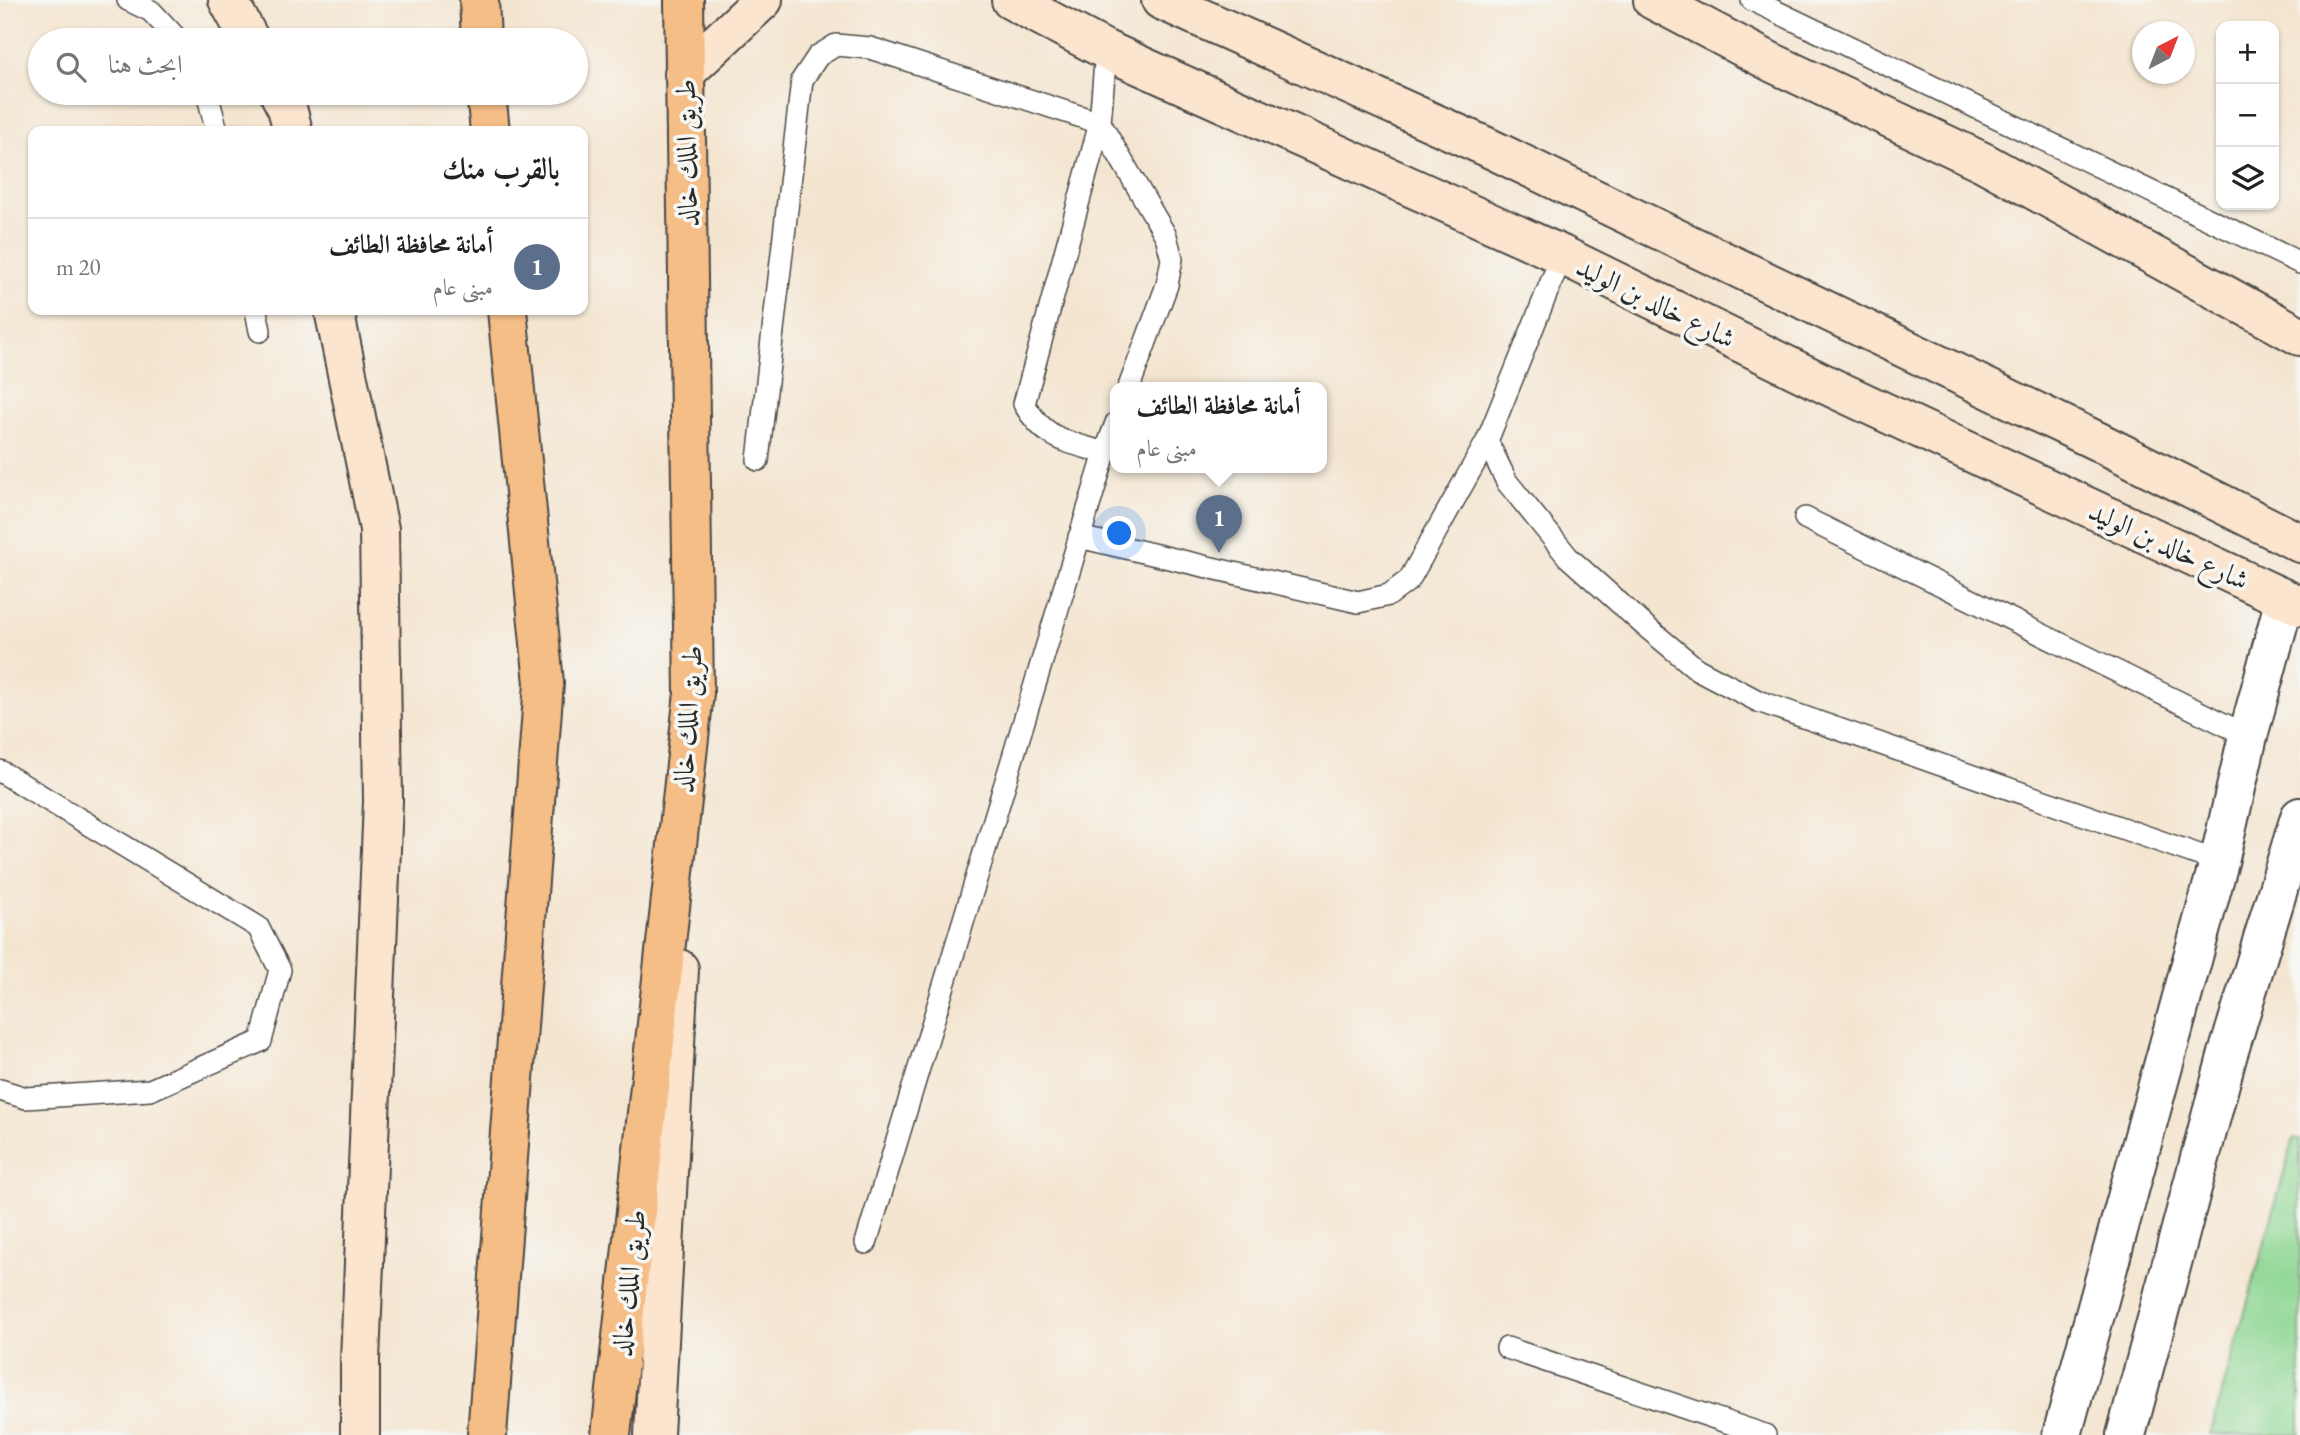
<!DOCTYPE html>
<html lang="ar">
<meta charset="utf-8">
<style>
:root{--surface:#fff;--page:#f2f2f2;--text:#222;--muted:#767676;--line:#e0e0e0;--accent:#b5179e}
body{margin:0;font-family:"EB Garamond",Amiri,serif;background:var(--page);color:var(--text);direction:rtl}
.controls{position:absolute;right:21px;top:21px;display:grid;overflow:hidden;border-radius:14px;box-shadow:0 2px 5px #0004}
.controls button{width:63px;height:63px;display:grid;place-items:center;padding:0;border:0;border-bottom:2px solid var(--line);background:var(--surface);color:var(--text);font:35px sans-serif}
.compass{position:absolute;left:2132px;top:21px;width:63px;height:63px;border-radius:50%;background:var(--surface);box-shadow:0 2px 5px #0004;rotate:42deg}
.you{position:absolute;left:1120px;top:534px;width:24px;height:24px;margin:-18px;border:5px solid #fff;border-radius:50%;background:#1a73e8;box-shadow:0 0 0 10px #1a73e833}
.badge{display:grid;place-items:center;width:46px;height:46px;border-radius:50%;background:var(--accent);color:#fff;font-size:23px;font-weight:700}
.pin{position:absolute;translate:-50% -58px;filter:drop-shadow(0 2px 4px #0008)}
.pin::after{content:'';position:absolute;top:37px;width:24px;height:21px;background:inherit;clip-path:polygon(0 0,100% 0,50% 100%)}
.popup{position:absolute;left:1110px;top:382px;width:217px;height:91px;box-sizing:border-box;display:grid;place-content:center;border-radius:14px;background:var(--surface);filter:drop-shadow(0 2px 5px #0005);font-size:23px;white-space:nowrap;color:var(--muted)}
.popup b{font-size:26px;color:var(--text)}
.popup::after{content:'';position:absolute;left:50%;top:100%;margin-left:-14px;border:14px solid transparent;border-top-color:var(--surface)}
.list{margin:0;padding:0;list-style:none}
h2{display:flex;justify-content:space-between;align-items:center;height:91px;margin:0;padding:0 28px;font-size:30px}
h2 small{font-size:23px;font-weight:400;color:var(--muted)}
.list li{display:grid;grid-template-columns:46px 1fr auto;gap:21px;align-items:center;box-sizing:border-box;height:98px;padding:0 28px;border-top:2px solid var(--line)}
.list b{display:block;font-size:26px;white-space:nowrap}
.list p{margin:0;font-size:23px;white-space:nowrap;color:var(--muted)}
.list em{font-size:23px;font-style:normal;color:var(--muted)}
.icon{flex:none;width:38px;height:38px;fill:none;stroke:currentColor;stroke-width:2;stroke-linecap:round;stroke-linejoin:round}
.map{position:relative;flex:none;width:2300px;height:1435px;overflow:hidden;direction:ltr}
.search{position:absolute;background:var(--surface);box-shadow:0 2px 5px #0004;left:28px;top:28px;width:560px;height:77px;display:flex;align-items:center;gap:18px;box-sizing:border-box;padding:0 24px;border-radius:38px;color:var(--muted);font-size:26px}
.panel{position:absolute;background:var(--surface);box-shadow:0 2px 5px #0004;left:28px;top:126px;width:560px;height:189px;border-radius:14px;direction:rtl}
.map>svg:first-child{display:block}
.green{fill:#8cd691;stroke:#5c805e;stroke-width:2}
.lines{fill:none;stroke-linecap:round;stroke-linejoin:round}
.lane-casing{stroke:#494744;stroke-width:24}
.street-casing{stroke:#494744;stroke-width:42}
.secondary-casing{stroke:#494744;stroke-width:42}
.primary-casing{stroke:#494744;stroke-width:42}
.lane{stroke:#fff;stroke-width:21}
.street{stroke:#fff;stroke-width:38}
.secondary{stroke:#fbe5cf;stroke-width:38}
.primary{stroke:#f6be87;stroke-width:38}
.labels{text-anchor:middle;stroke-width:7;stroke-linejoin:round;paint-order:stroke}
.street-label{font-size:28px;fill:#2b2b2b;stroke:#f6f6f2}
</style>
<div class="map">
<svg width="2300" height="1435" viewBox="0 0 2300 1435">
<rect width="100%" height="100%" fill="#f6f6f2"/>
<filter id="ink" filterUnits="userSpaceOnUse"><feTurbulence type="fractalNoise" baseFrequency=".0143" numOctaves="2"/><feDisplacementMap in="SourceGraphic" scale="14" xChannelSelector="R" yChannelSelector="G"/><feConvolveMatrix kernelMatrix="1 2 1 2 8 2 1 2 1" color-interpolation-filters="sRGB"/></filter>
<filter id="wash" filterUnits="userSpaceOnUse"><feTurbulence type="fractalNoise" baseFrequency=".00686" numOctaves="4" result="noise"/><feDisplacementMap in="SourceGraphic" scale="28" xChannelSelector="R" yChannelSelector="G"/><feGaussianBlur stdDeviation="1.57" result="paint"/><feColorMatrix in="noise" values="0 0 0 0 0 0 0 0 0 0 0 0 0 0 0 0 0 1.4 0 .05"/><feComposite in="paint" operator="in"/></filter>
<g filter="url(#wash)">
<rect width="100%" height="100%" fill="#f4e5d0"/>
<path class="green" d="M2294,1138L2300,1139V1435H2210Z"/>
</g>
<g filter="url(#ink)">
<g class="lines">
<g class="lane-casing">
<g id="lane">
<path d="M128,0L151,11L178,40"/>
<path d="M1752,0L2300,263"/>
<path d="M207,93L217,131"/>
<path d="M1562,255L1487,441L1507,482L1568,557L1645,626L1697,669L1758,701L2219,862"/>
<path d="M256,310L260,331"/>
<path d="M1105,453C1066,441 1046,441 1024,404L1100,123L1106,50"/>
<path d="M758,460L802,80L818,56L836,45L870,48L1100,123L1166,236L1172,259L1167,285L1129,387"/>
<path d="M1805,518L2248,736"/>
<path d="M1079,537L1358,602L1389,595L1409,580L1487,441"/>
<path d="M0,771L258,927L280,970L261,1041L150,1090L26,1098L0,1090"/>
<path d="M866,1243L1105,453L1116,423"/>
<path d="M1507,1348L1765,1435"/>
</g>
</g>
<g class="street-casing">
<g id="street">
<path d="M2062,1435L2219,862L2248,736L2285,599"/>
<path d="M2126,1435L2227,1057L2300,817"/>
</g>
</g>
<g class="secondary-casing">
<g id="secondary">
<path d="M228,0L250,40"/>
<path d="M1011,0L1106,50L1562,255L1835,389L2300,606"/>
<path d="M1161,0L1487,147L2099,442L2300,543"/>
<path d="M1653,0L1773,63L1983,162L2300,336"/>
<path d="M684,74L763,0"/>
<path d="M279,93L287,108L293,131"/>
<path d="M334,310L379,529L383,801L360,1360V1435"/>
<path d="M654,1435L679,969"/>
</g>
</g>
<g class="primary-casing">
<g id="primary">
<path d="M479,0L481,40"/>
<path d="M486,93L490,131"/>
<path d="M487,1435L544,683L507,310"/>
<path d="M611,1435L694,693L684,0"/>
</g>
</g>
<use href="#lane" class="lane"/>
<use href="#street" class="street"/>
<use href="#secondary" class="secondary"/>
<use href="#primary" class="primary"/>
</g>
</g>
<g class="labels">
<g class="street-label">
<text transform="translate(686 153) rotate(-91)" y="10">طريق الملك خالد</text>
<text transform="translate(1656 302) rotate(26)" y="10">شارع خالد بن الوليد</text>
<text transform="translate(2169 545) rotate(25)" y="10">شارع خالد بن الوليد</text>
<text transform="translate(687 719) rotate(-86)" y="10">طريق الملك خالد</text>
<text transform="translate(628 1283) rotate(-84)" y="10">طريق الملك خالد</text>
</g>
</g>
</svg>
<div class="controls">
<button>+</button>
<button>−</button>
<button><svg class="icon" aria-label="layers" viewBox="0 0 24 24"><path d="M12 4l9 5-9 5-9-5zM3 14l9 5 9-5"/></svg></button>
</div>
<svg class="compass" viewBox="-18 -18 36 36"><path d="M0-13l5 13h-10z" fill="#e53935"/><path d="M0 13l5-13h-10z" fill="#767676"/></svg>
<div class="you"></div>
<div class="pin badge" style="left:1219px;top:553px;background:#5c6f8a">1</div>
<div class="popup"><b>أمانة محافظة الطائف</b>مبنى عام</div>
<div class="search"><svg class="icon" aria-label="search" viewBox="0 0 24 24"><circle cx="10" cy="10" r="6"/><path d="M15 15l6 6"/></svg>ابحث هنا</div>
<section class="panel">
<h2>بالقرب منك<small></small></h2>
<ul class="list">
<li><span class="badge" style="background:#5c6f8a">1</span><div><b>أمانة محافظة الطائف</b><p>مبنى عام</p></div><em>20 m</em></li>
</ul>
</section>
</div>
